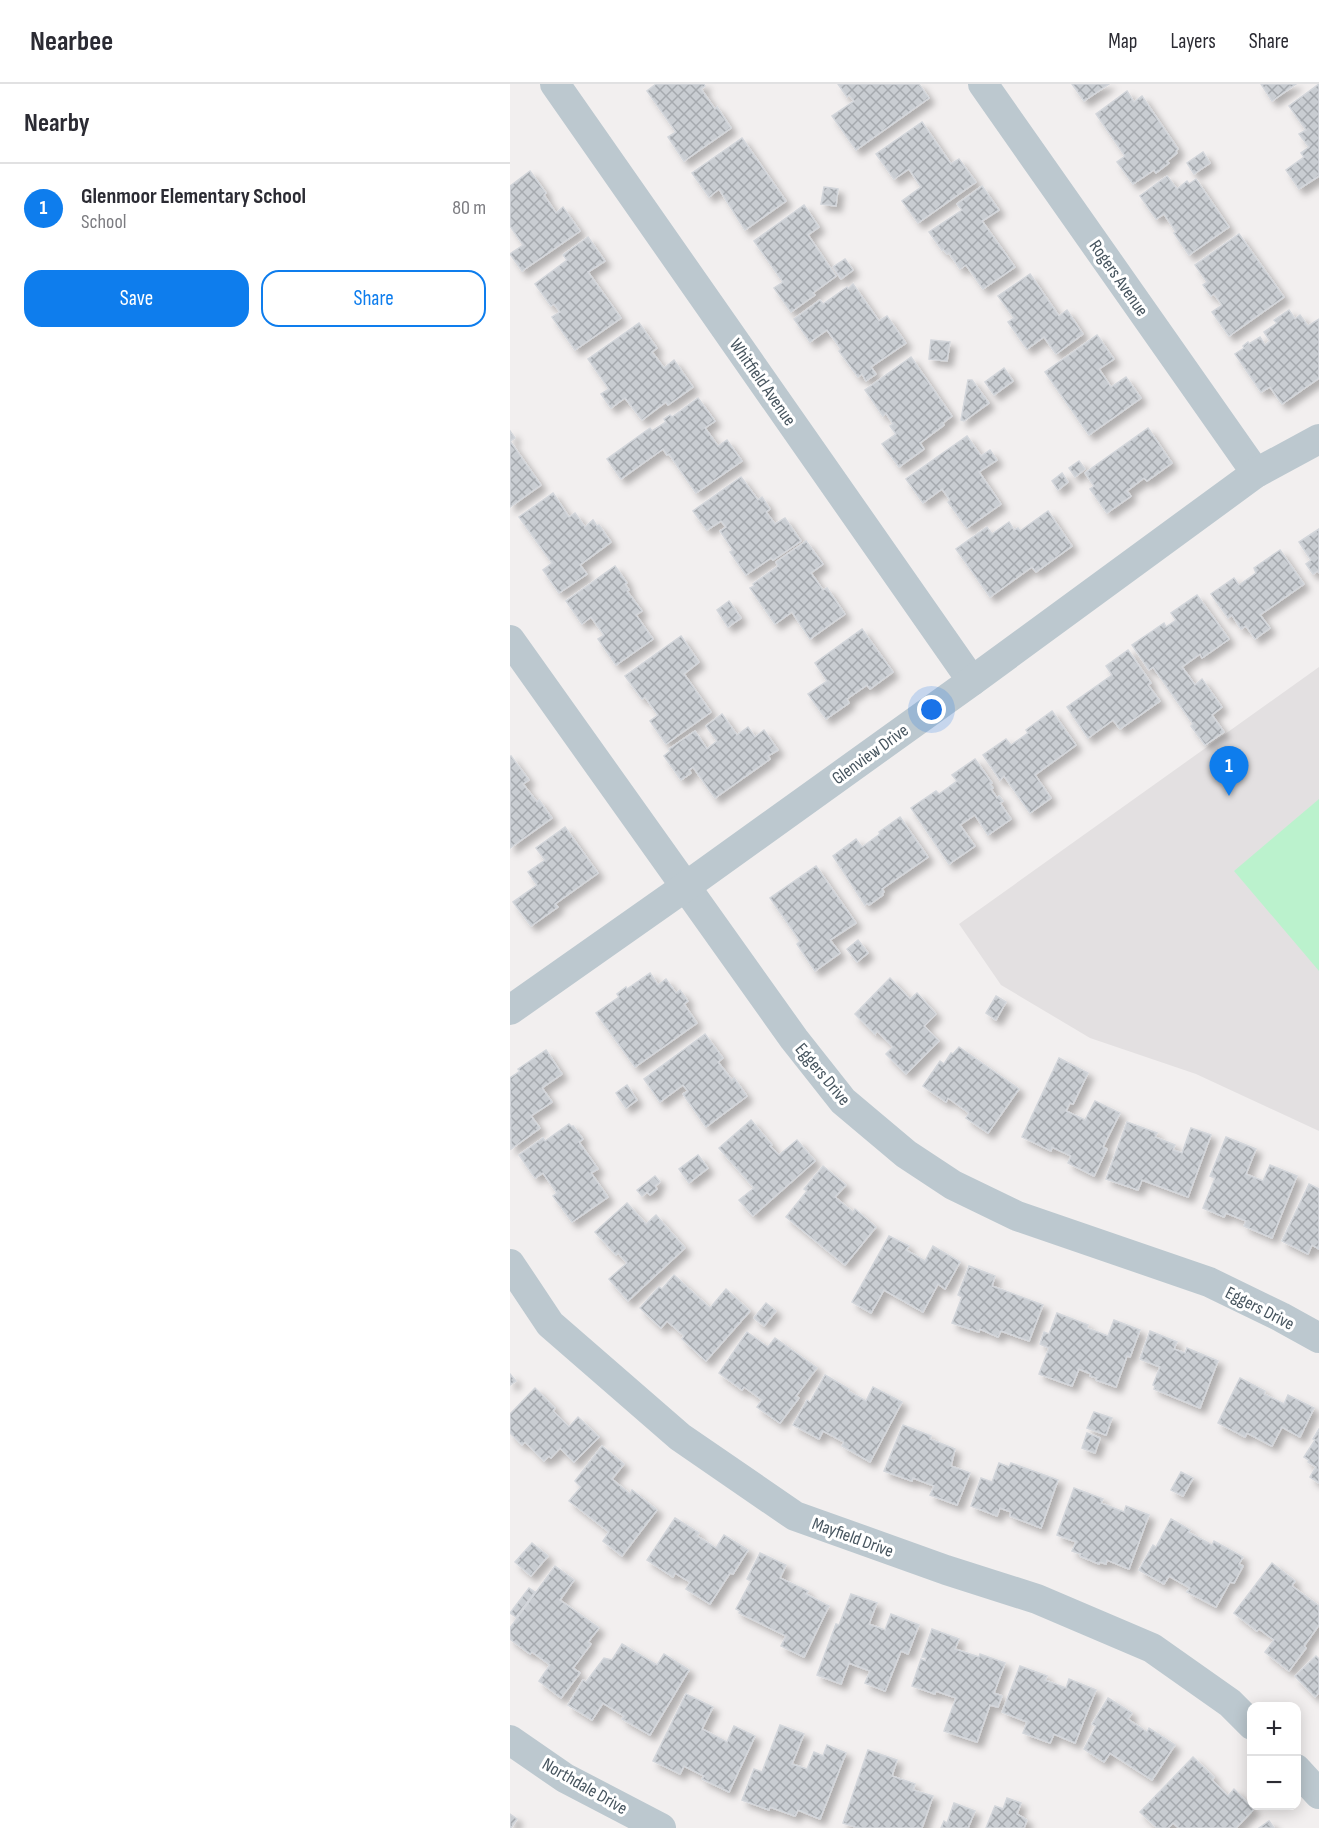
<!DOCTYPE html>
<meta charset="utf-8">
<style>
:root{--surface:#fff;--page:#f2f2f3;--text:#2b2b33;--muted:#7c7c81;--line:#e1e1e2;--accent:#0e7ded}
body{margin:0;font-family:"Sofia Sans Condensed",sans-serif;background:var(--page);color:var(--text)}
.controls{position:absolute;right:18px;bottom:18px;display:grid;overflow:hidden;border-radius:12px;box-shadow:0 3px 15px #0003}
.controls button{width:54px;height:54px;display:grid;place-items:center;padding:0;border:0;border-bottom:2px solid var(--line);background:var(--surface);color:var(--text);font:30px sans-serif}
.you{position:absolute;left:422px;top:626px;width:21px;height:21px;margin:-15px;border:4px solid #fff;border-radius:50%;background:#1a73e8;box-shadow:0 0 0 9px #1a73e833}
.badge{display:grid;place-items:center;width:39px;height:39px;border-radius:50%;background:var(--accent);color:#fff;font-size:20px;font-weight:700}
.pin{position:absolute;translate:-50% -50px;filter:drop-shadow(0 2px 3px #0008)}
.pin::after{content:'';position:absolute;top:32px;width:21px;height:18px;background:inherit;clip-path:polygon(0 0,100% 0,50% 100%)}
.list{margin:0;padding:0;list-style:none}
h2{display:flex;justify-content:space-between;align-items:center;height:78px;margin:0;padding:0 24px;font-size:26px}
h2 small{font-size:20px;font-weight:400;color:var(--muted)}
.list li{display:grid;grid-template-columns:39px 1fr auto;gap:18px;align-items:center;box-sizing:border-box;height:90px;padding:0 24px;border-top:2px solid var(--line)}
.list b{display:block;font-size:22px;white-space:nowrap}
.list p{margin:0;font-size:20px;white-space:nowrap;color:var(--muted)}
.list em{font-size:20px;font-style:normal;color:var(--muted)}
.actions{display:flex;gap:12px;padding:18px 24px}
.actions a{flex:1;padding:14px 0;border:2px solid var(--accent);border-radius:18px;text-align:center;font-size:21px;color:var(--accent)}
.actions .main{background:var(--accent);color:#fff}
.map{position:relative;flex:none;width:809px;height:1744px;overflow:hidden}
header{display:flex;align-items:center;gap:36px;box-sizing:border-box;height:84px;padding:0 30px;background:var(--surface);border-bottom:2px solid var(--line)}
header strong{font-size:28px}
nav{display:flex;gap:33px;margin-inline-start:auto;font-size:21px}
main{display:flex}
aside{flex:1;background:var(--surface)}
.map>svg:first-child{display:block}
.education{fill:#e3e0e1}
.pitch{fill:#bbf2cd}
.building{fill:url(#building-cross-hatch);stroke:#d3d6db;stroke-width:1.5;filter:url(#shadow)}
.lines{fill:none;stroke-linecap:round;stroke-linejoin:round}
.minor{stroke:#bcc8cf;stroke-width:30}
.labels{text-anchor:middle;stroke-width:6;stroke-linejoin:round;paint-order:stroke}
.street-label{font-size:18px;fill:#46545e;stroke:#fff}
</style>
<header>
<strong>Nearbee</strong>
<nav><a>Map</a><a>Layers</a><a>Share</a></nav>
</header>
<main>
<aside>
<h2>Nearby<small></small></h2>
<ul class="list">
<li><span class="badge">1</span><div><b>Glenmoor Elementary School</b><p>School</p></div><em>80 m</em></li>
</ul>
<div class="actions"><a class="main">Save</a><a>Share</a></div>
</aside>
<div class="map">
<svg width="809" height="1744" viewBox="0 0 809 1744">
<defs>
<pattern id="building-cross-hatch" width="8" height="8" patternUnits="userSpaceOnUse" patternTransform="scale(1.5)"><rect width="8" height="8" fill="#c9cdd2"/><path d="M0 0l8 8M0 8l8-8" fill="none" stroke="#a5a9ae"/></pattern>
<filter id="shadow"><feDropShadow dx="5.5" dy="5.5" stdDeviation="3" flood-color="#0004"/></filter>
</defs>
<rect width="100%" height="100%" fill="#f2efef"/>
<path class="education" d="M809,583V1047L686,990L580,954L491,901L449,840Z"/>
<path class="pitch" d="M809,715V887L724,787Z"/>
<g class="building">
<path d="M146,0H194L195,2L191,5L205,25L207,23L221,44L174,77L158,53L166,48L137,7Z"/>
<path d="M328,0H409L419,14L346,66L322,32L344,17L339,11L337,13Z"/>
<path d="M562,0H599L574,17Z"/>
<path d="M751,0H786L762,17Z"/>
<path d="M809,0V92L789,105L776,86L794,73L791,69L799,63L789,50L796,46L779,22Z"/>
<path d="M617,7L624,18L632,12L668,65L666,67L667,69L657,77L659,79L646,89L644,86L623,100L607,78L615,72L586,30Z"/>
<path d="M412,38L441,80L449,75L466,98L408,139L392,117L411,103L399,85L384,95L366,70Z"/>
<path d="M232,54L276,117L235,146L209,105L199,113L182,89Z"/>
<path d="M693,68L700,79L684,90L677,79Z"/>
<path d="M20,87L36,109L34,111L46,129L53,123L70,147L12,187L0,170L13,161L0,142V102Z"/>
<path d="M657,92L667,105L677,97L679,100L686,95L719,143L679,171L664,149L666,148L654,130L646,135L630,112Z"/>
<path d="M472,102L489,126L472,137L505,183L473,205L456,181L450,185L439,169L437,170L433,165L432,166L419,148L452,126L447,120Z"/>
<path d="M314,103L328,105L326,122L311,120Z"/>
<path d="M294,121L309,143L298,151L326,192L303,209L305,211L281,228L264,204L273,198L244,157Z"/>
<path d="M729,150L774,213L719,252L702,228L712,221L704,210L701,212L693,201L697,198L685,181Z"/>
<path d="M78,153L95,177L78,188L111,234L65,266L42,233L50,228L44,220L41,222L25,200L57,176L53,171Z"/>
<path d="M335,175L343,186L331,195L323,183Z"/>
<path d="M520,190L549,232L557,226L573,250L546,270L534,253L517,265L498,238L504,234L488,212Z"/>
<path d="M343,200L369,237L377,232L396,259L361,283L366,290L356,297L352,290L348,293L329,267L331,265L317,246L300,258L284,235L310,216L313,220L337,203L338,205Z"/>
<path d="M779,226L785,235L790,231L798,242L809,235V294L772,320L760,303L751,308L725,270L734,264L733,262L738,258L739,260L750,253L755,261L760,257L754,248L767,239L764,236Z"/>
<path d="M129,239L147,264L142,268L154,284L164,276L183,303L158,321L156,318L132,336L115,314L101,324L91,310L99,305L78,275Z"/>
<path d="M587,251L604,275L589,285L601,303L616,293L631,314L579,351L535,288Z"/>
<path d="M421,256L440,258L437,277L419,275Z"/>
<path d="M401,273L442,332L433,339L434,341L410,359L414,365L389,383L372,360L386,350L380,342L383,340L376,329L373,332L355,306Z"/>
<path d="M494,284L503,297L484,311L475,298Z"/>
<path d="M458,296H462L479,319L454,337L451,336Z"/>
<path d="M188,314L205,337L195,344L208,362L217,356L232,377L186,409L159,370L157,371L153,365L111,395L97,375L140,344L142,347L156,338L154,335L160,331L162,333Z"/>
<path d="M638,344L662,379L637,397L634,394L617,407L621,412L597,429L580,405L584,402L575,389Z"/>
<path d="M0,347L5,354L0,357L31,401L0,423Z"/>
<path d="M457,352L471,372L480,366L487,376L469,388L491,420L457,444L438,418L440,416L432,405L413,419L396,395Z"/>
<path d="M569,377L575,385L565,393L559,384Z"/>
<path d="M552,389L558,398L548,406L542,397Z"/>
<path d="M231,393L248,416L252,413L260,425L256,428L265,440L275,434L291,457L263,476L261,474L236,491L220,468L223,466L210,447L216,443L211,437L197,446L183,427Z"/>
<path d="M43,409L59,433L65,429L75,443L83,436L87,442L89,441L101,458L70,481L77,490L49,509L33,486L42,479L9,433Z"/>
<path d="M538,427L562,462L526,488L522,483L480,513L446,465L477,443L482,450L499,438L504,446L508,444L510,447Z"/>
<path d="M809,445V489L808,487L803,490L796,480L801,476L789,458Z"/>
<path d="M296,457L313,480L301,489L313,506L317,504L335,530L300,555L282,528L265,540L240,504L244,502L243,500L268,482L266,478Z"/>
<path d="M770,466L794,500L750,531L760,544L745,555L736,542L731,545L722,531L718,534L701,510L724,494L729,501L746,489L744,484Z"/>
<path d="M105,482L117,499L115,500L119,506L117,507L132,527L126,531L143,555L106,581L88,555L94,551L81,533L72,540L56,517Z"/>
<path d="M687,511L719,555L692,574L690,570L672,583L685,601L692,595L712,623L702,631L714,648L695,661L681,642L683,640L643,583L639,586L622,561L654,539L656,543L666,536L661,529Z"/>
<path d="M219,517L231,534L218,543L207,526Z"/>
<path d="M352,545L383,588L360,605L357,601L337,615L339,619L316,635L298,610L317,597L305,579Z"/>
<path d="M171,552L189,578L174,590L201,628L156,660L140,637L148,631L135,613L132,615L115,592Z"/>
<path d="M618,566L641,599L638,601L650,617L610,645L603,636L578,654L557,623L602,591L596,582Z"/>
<path d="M542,627L566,661L525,691L541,714L520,729L494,692L490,696L473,671L496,655L501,661L518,649L516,646Z"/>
<path d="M212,630L227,651L238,643L245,653L254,646L268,666L258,672L260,675L205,714L183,683L179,686L181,689L171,696L154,672L160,667L159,665L185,647L197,665L207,657L196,642Z"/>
<path d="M1,672L19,696L13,700L27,718L29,716L42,734L0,764V673Z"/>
<path d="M465,675L482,699L480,700L483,704L481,705L487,714L489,712L493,717L490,719L501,735L478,751L465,731L450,741L465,762L439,780L401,724L426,707L429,710L447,697L442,691Z"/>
<path d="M390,733L418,773L372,805L374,808L372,810L373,811L359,821L357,819L355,821L323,772L346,755L352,763L370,750L369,748Z"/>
<path d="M55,743L88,789L45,820L48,823L21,842L3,818L27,801L18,788L35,776L26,764Z"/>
<path d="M306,782L346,839L320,856L330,869L305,887L287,860L290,857L260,814Z"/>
<path d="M348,856L358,869L347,878L337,865Z"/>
<path d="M140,889L148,901L156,895L166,909L170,906L178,917L174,920L187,939L125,983L86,929L109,913L107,910L116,903L117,905Z"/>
<path d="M380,894L400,915L407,909L426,930L414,942L429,957L396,990L376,970L383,963L367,947L365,950L345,930Z"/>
<path d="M486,912L496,918L486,936L476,929Z"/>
<path d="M195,950L213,974L208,978L222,996L224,994L237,1012L196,1043L173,1010L178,1007L173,1001L150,1018L134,995Z"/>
<path d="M449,963L509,1005L478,1049L456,1034L459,1029L438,1014L436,1018L413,1002L430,977L434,980L441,969L443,970Z"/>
<path d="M36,966L52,990L32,1004L42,1018L21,1032L30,1044L1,1065L0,994L10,987L8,985Z"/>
<path d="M549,974L578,989L563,1020L560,1019L556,1027L575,1036L585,1017L610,1029L593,1063L597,1065L584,1092L558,1079L561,1072L542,1063L541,1067L512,1053Z"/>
<path d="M117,1001L127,1016L116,1024L106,1009Z"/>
<path d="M241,1036L262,1061L260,1062L269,1071L287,1056L305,1077L243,1132L229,1116L244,1104L209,1064Z"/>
<path d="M617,1038L647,1049L645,1053L665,1061L663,1066L672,1069L681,1044L701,1051L678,1113L632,1096L628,1106L596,1095Z"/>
<path d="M59,1040L62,1043L63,1042L73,1055L69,1058L88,1085L81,1089L98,1113L62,1138L43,1112L47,1109L33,1089L25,1094L9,1071L33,1054L35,1057Z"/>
<path d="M716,1053L746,1065L736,1090L753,1097L760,1081L787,1092L762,1154L734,1142L736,1137L716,1129L714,1133L693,1124L705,1094L700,1092Z"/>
<path d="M188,1071L198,1084L179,1099L169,1085Z"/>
<path d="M313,1082L336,1101L325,1113L343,1128L345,1125L366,1143L335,1181L276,1133L297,1107L294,1105Z"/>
<path d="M145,1092L150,1098L145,1102L147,1105L140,1111L137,1108L132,1112L127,1106Z"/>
<path d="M799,1100L809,1105V1165L802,1161L798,1170L772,1157Z"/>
<path d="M117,1119L136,1140L146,1131L175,1164L118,1217L99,1195L117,1179L108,1169L106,1171L85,1148Z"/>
<path d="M379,1152L399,1162L396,1166L415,1177L423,1162L450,1178L435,1205L428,1200L413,1228L374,1206L361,1229L342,1218Z"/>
<path d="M459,1182L485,1192L482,1202L533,1221L519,1257L491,1247L488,1253L470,1245L469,1248L442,1239L452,1213L448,1211Z"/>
<path d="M164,1191L200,1224L216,1205L240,1227L196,1277L172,1255L174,1252L157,1237L151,1244L130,1224L149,1203L152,1205Z"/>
<path d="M256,1219L266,1227L254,1242L244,1234Z"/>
<path d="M547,1229L578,1241L577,1244L598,1252L604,1236L630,1246L620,1273L617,1272L606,1303L586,1296L587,1294L580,1292L581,1290L569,1285L562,1302L529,1290L539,1264L530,1260L534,1248L539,1250Z"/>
<path d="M640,1247L667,1258L664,1265L675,1269L677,1264L708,1277L690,1324L644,1305L645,1302L643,1301L650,1283L630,1275Z"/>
<path d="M237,1248L258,1263L265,1254L307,1284L286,1312L289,1314L270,1339L247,1323L252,1316L234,1303L232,1306L209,1289Z"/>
<path d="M0,1290L6,1297L0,1301Z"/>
<path d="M315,1291L339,1305L338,1307L356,1317L363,1303L392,1318L360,1378L332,1362L334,1358L313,1347L309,1355L283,1341L297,1316L300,1318Z"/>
<path d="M730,1294L755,1307L754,1310L774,1320L778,1311L804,1324L790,1353L772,1343L762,1362L737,1349L735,1353L708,1339Z"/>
<path d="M25,1304L45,1324L43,1327L59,1343L68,1333L89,1353L64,1378L50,1364L41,1374L39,1372L34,1377L15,1358L12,1361L0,1349V1330Z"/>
<path d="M584,1328L602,1334L596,1351L577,1344Z"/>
<path d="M393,1341L421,1352L420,1355L445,1365L441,1382L460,1389L447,1421L420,1411L424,1402L403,1394L402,1397L374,1387Z"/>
<path d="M809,1345V1399L800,1393L806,1383L798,1378L799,1376L794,1373L805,1356L803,1355Z"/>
<path d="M577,1349L590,1354L585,1369L572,1364Z"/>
<path d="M92,1362L114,1380L102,1395L120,1410L122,1406L147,1426L112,1472L93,1457L99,1448L59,1417L71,1403L65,1397Z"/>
<path d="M489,1379L499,1383L501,1379L548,1396L531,1444L500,1432L501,1428L490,1424L487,1432L461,1422L471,1394L482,1398Z"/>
<path d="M671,1388L683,1394L673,1412L661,1406Z"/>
<path d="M564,1404L593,1415L591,1419L614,1428L616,1422L639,1431L619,1485L597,1476L596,1480L590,1478L589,1480L570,1472L571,1470L562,1467L566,1458L547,1451Z"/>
<path d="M165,1434L189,1449L187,1452L206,1464L214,1451L238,1466L223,1490L220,1489L200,1520L176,1505L180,1498L165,1489L163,1493L137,1476Z"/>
<path d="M661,1435L680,1446L678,1448L702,1461L704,1457L733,1473L729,1480L733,1482L724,1499L720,1498L706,1523L677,1508L680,1504L659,1492L654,1500L629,1486L643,1461L646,1463Z"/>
<path d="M22,1459L38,1472L21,1492L5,1478Z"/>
<path d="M250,1469L276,1481L270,1494L298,1507L296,1510L319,1522L294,1573L271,1562L276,1552L229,1529L230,1527L226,1525L241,1497L237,1495Z"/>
<path d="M762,1479L785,1497L782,1502L809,1522V1541L794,1562L796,1564L779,1587L755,1568L764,1556L749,1545L747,1547L724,1529Z"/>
<path d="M45,1482L64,1496L50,1516L89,1544L78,1558L81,1560L63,1584L70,1589L51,1614L29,1597L40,1581L22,1568L20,1570L0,1555V1544Z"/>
<path d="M19,1504L25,1508L6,1533L0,1529Z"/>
<path d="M341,1510L367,1519L359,1540L375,1546L381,1530L409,1541L398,1570L391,1567L375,1607L355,1599L360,1587L339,1579L331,1600L307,1591L326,1540L329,1541Z"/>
<path d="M422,1545L449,1555L445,1565L469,1573L470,1570L495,1579L484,1609L492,1612L488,1623L480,1621L467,1658L434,1647L446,1614L426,1607L425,1610L402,1602L411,1575L415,1577L416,1574L412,1573Z"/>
<path d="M112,1560L147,1581L154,1570L179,1586L140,1651L112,1635L114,1632L93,1619L82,1636L58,1621L73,1596L76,1598L94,1574L102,1576Z"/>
<path d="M806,1572L809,1575V1609L805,1613L785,1592Z"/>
<path d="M510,1582L537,1592L535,1596L556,1604L559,1595L586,1606L565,1659L544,1650L540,1659L513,1649L517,1638L492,1628Z"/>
<path d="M176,1610L203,1623L192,1645L217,1658L224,1642L245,1652L219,1708L192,1695L194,1692L174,1682L170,1690L143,1677Z"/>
<path d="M598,1614L622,1629L618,1635L637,1648L639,1644L665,1661L642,1696L600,1669L594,1678L574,1665L586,1642L582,1640Z"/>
<path d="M270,1641L294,1650L282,1680L297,1685L304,1668L313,1672L317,1661L336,1669L310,1735L288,1726L285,1732L260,1723L259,1726L232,1716L244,1685L252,1688Z"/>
<path d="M358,1666L387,1676L382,1692L405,1700L403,1706L423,1712L412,1744H348L333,1739Z"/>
<path d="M683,1673L704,1693L702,1696L718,1712L724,1705L744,1725L726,1744H669L663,1739L658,1744H647L630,1728Z"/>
<path d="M497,1714L511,1719L507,1730L517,1736L514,1744H476L485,1722L493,1725Z"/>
<path d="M444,1719L465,1727L458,1744H431L434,1737L437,1739Z"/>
<path d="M0,1730L7,1735L1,1744H0Z"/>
<path d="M759,1737L764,1744H749Z"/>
</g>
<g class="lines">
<g class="minor">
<path d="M45,0L462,597"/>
<path d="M473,0L746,389"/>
<path d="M0,556L284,955L333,1017L396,1070L443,1101L507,1132L699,1198L771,1233L809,1254"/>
<path d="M0,926L175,803L462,597L746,389L809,355"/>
<path d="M0,1180L40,1240L170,1353L285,1432L436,1486L527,1515L642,1564L720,1619L742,1641"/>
<path d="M0,1656L55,1694L151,1744"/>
<path d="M786,1685L809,1710"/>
</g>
</g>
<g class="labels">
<g class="street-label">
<text transform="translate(609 194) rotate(55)" y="6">Rogers Avenue</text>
<text transform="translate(253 298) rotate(55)" y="6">Whitfield Avenue</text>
<text transform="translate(360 670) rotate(-36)" y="6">Glenview Drive</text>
<text transform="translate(313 990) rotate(50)" y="6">Eggers Drive</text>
<text transform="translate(750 1224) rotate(27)" y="6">Eggers Drive</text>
<text transform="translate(343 1453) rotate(20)" y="6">Mayfield Drive</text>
<text transform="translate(75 1702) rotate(30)" y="6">Northdale Drive</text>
</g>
</g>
</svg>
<div class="controls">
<button>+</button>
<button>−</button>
</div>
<div class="you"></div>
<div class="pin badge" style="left:719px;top:712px">1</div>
</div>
</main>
